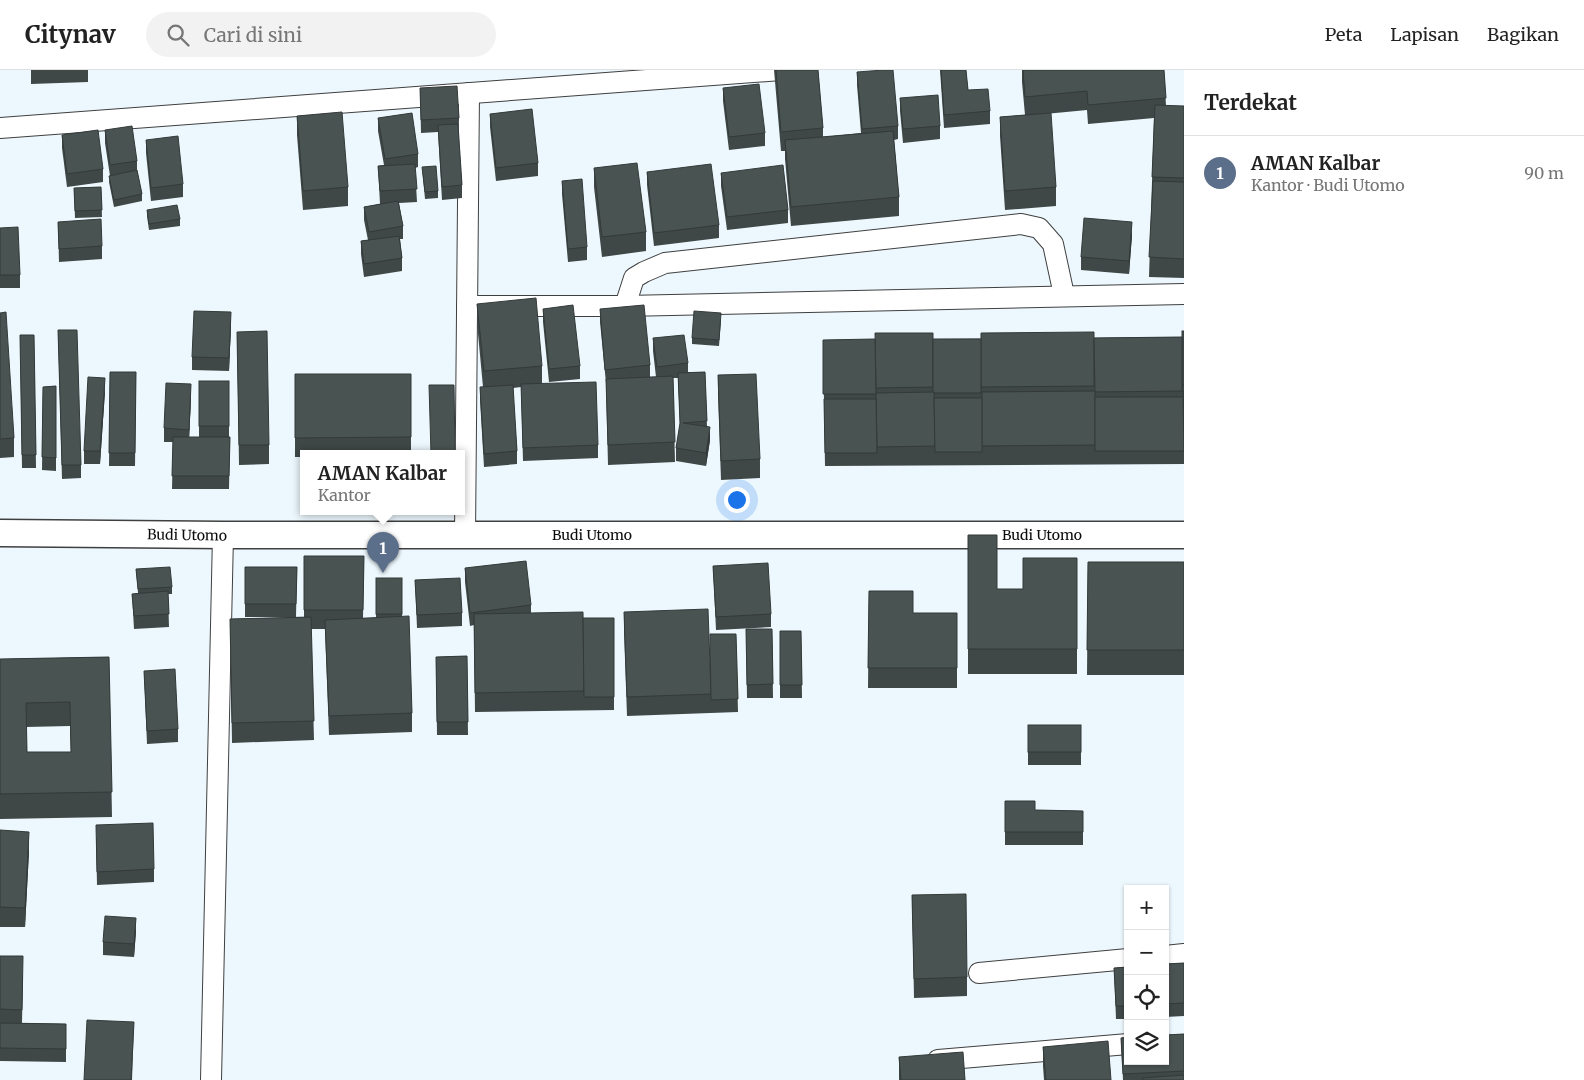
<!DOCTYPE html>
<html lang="id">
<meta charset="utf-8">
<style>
:root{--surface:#fff;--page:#f2f2f2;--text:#222;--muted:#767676;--line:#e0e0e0;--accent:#db2777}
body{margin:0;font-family:Merriweather,serif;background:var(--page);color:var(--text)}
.controls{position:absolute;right:15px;bottom:15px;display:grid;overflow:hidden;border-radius:0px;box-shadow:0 1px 4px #0004}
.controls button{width:45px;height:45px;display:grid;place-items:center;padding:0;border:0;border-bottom:1px solid var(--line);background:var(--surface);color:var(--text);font:25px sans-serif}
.you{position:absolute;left:736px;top:429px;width:18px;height:18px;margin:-12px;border:4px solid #fff;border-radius:50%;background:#1a73e8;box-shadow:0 0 0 8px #1a73e833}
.badge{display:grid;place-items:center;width:32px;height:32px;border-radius:50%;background:var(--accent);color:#fff;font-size:16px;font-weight:700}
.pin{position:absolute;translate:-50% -41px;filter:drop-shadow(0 1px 2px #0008)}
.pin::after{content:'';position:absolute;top:26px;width:18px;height:15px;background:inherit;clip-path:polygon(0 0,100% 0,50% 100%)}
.popup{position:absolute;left:300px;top:380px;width:165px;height:65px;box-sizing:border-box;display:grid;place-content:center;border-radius:0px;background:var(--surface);filter:drop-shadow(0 1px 4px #0005);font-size:16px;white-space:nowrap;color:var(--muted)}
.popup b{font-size:19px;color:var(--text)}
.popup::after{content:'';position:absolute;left:50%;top:100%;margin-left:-10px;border:10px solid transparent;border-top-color:var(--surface)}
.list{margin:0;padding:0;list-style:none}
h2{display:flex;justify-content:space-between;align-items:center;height:65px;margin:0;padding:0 20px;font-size:21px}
h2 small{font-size:16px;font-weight:400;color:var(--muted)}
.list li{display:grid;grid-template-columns:32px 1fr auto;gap:15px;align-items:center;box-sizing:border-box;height:75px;padding:0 20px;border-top:1px solid var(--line)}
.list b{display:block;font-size:19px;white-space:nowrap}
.list p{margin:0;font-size:16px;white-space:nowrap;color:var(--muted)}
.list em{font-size:16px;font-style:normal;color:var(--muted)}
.icon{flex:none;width:28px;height:28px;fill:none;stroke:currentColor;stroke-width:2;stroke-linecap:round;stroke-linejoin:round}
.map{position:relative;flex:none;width:1184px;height:1010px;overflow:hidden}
header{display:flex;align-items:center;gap:30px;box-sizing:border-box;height:70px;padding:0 25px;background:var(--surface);border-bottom:1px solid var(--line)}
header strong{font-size:24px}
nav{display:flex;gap:28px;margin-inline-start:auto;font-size:18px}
.search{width:350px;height:45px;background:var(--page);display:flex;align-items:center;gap:12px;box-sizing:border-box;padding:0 18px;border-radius:28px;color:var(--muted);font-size:19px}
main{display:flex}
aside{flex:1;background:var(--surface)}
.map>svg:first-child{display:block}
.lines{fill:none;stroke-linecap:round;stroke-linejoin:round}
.minor-casing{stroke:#3f3f3f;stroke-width:22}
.tertiary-casing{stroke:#3f3f3f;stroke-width:29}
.minor{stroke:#fff;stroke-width:20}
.tertiary{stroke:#fff;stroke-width:26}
.wall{fill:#3f4747;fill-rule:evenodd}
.shaded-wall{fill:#333a39}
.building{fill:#495352;stroke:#333a39;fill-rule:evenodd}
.labels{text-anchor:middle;stroke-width:5;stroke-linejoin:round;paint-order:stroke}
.street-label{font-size:14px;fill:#0c0c0c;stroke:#fff}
</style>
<header>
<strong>Citynav</strong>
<div class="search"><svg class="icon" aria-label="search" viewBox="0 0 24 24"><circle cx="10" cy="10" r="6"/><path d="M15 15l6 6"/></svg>Cari di sini</div>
<nav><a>Peta</a><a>Lapisan</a><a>Bagikan</a></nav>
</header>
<main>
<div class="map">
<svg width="1184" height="1010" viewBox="0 0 1184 1010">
<rect width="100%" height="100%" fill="#ecf8fe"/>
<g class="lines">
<g class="minor-casing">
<g id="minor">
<path d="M0,58L781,0"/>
<path d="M467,236H625L1184,224"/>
<path d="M625,236L634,208L644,202L665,193L1021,154L1039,158L1053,174L1064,225"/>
<path d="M465,465L469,23"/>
<path d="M1165,886L1184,884"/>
<path d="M979,903L1128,889"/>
<path d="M938,990L1128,974"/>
<path d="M211,1010L223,465"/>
</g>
</g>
<g class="tertiary-casing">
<path id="tertiary" d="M0,463L223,465H1184"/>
</g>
<use href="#minor" class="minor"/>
<use href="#tertiary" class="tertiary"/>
</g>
<g class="wall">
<path d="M31,0H88V12L31,14Z"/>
<path d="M774,0H818L823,58V67L861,63L857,15V2L898,56V69L894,70L899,127V146L791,156L785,89V81H781Z"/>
<path d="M940,0H966L968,20L990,41V54L944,58Z"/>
<path d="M1022,0H1164L1166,36H1184V208L1149,207L1154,48L1088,54L1087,40L1045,44L1056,117V136L1005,140L1000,66V47L1025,45L1022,12Z"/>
<path d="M420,18L459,48L458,61L462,115V128L442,130L438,62L421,63Z"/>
<path d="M723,18L765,63V76L729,80L723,31Z"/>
<path d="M900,28L940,56V69L903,73L900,41Z"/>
<path d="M490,44L538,93V106L496,111L490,57Z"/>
<path d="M297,46L348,117V136L303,140L297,65Z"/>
<path d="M378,48L418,84V97L415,98L417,132L399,133L403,156V169H400L402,188V201L364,207L361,184V171L368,170L364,150V137L380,134L378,96L384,95L378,61Z"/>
<path d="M105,60L137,91V100L142,124V131L114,137L109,112L110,106L105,73Z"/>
<path d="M62,65L103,99V112L67,117L62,78Z"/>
<path d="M146,70L183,114V127L151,131L146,83Z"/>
<path d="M422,97L438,121V128L425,129Z"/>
<path d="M594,98L646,162V181L602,187L594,117Z"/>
<path d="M647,102L719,155V168L654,176L647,115Z"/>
<path d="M721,103L788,140V153L727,160L721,116Z"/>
<path d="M562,111L587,177V190L568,192L562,124Z"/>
<path d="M101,117L102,147L75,148L74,118Z"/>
<path d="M147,140L180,149V156L149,160L147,146Z"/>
<path d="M58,152L102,176V189L59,192Z"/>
<path d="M0,158L20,205V218H0Z"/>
<path d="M1132,165L1129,204L1081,200V187Z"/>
<path d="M477,234L542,296V314L598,375V388L523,391L521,317L513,318L517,381V394L484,397L480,330V317H483L477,253Z"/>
<path d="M543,239L580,296V309L549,312L543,252Z"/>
<path d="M600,239L650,295V307H656L653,281V268L688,293V302H705L707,357L710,370L706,396L676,391V378L680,355L678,308H673L675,392L608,395L606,313L600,252Z"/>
<path d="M0,243L14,368V387L0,388Z"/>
<path d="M721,250L719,276L692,274V268Z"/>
<path d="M231,255L229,301L192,300V287Z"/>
<path d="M58,260L81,395V408L62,409Z"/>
<path d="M1184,261V394L825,396L823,270L1182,267Z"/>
<path d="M237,262L269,375V394L239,395Z"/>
<path d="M20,265H34L36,398H22Z"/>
<path d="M110,302H136L135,396H109Z"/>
<path d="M295,304H411V384H304V387H295Z"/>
<path d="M718,305L760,389V408L721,410L718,324Z"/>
<path d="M199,311H229V367H230L229,419H172L173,372H164V358L191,327L189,367H199Z"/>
<path d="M56,316V401L42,400L43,317Z"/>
<path d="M105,321L100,394H84V381Z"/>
<path d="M968,465L997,519H1023L1077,488V604H968Z"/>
<path d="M304,486H364L363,548H376V508H402V547L412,643V662L329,665L325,559H311L314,670L232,673L230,549L295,547H245V497H297L296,547H304Z"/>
<path d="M1088,492H1184V605H1087Z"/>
<path d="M713,496L771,544V557L716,560Z"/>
<path d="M465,498L531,535V543L583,548H614V640L475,642L474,555L470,556L465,512Z"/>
<path d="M136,499L172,517V524H168L169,557L134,559L132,524L138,523Z"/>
<path d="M415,510L462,543V556L417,558Z"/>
<path d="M869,521L913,543H957V618H868Z"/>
<path d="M624,542L710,612L736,564L738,642L627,646L624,561Z"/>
<path d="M746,559H772L773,628H747Z"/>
<path d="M780,561H801L802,628H780Z"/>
<path d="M467,586L468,665H437L436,587Z"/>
<path d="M109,587L112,747L0,749V589ZM70,656L71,682H27L26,657Z"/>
<path d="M144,601L178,659V672L147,674Z"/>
<rect x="1028" y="655" width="53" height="40"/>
<path d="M1005,731L1035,740L1083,741V775H1005Z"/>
<path d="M0,760L29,781L25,857H0Z"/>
<path d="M96,768L154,799V812L97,815Z"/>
<path d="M912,825L967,907V926L914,928Z"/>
<path d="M136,861L134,887L103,885V872Z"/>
<path d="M0,886L23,905L22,953L66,954V992L0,991Z"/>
<path d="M1184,893V946L1165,947V894Z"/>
<path d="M1128,897V949H1116L1114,898Z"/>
<path d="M1184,964V1010H1123L1121,968Z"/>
<path d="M1043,977L1111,1010H1044L1043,996Z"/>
<path d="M899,987L965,1010H899Z"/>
</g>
<g class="shaded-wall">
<path d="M1132,152V165L1129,204V191Z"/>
<path d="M231,242V255L229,301V288Z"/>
<path d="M105,308V321L100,394V381Z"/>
<path d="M191,314V327L189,373V360Z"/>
<path d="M710,357V370L706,396V383Z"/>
<path d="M29,762V781L25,857V838Z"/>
<path d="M136,848V861L134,887V874Z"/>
<path d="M134,952L132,1010H131Z"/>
</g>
<g class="building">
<path d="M776,0H818L823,58L781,62Z"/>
<path d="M884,0H893L898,56L862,59L857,2Z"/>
<path d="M941,0H966L968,20L988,19L990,41L944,45Z"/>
<path d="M1023,0H1164L1166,28L1088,35L1087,21L1025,27Z"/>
<path d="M759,14L765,63L729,67L723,18Z"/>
<path d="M457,16L459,48L421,50L420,18Z"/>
<path d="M938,25L940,56L903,59L900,28Z"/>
<path d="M1155,35L1184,36V108L1152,107Z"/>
<path d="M532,39L538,93L496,98L490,44Z"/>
<path d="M342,42L348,117L303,121L297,46Z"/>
<path d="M412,43L418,84L385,89L378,48Z"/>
<path d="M1051,43L1056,117L1005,121L1000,47Z"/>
<path d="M458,54L462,115L442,117L438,55Z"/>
<path d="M132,56L137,91L110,95L105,60Z"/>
<path d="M98,60L103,99L67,104L62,65Z"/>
<path d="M893,61L899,127L791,137L785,70Z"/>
<path d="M178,66L183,114L151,118L146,70Z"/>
<path d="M637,93L646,162L602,167L594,98Z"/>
<path d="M415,94L417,119L380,121L378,96Z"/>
<path d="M711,94L719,155L654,163L647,102Z"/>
<path d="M783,95L788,140L727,147L721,103Z"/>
<path d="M436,96L438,121L425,122L422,97Z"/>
<path d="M137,100L142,124L114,130L109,106Z"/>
<path d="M582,109L587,177L568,179L562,111Z"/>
<path d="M1153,111L1184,112V189L1149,187Z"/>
<path d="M101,117L102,140L75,141L74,118Z"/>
<path d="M398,131L403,156L369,162L364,137Z"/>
<path d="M177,135L180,149L149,154L147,140Z"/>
<path d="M1084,148L1132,152L1129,191L1081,187Z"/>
<path d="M101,149L102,176L59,179L58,152Z"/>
<path d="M18,157L20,205H0V158Z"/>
<path d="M399,166L402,188L364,194L361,171Z"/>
<path d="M536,228L542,296L484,301L477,234Z"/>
<path d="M573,235L580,296L549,299L543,239Z"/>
<path d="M644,235L650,295L605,300L600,239Z"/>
<path d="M194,241L231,242L229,288L192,287Z"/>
<path d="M694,241L721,243L719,270L692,268Z"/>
<path d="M6,242L14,368L0,369V243Z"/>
<path d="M58,260H77L81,395H62Z"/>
<path d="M267,261L269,375H239L237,262Z"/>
<rect x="1182" y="261" width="2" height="54"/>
<path d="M1094,262V316L981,317V263Z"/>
<path d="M875,263H933V317L876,318Z"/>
<path d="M20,265H34L36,385H22Z"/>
<path d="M684,265L688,293L657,297L653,268Z"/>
<path d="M1182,267V321L1095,322L1094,268Z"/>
<path d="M875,269L876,324H823V270Z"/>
<path d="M933,269H981V323H934V322H933Z"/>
<path d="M110,302H136L135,383H109Z"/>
<path d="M705,302L707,351L683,353L710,357L706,383L676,378L680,353L678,303Z"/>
<path d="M295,304H411V367L295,368Z"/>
<path d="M756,304L760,389L721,391L718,305Z"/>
<path d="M673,306L675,372L608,375L606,309Z"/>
<path d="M88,307L105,308L100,381H84Z"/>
<rect x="199" y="311" width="30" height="45"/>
<path d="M596,312L598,375L523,378L521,314Z"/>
<path d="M166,313L191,314L189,360L164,358Z"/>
<path d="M429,315H454L455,384H431Z"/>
<path d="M513,315L517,381L484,384L480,317Z"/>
<path d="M56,316V388L42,387L43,317Z"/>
<path d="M1095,321V375L982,376V322Z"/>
<path d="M1183,321H1184V374Z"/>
<path d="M934,322L935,376L877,377L876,323Z"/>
<path d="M1095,327H1183L1184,381H1095Z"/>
<path d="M934,328H982V382H935Z"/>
<path d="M824,329H876L877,383H825Z"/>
<path d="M173,367H230L229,406H172Z"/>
<path d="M968,465H997V519H1023V488H1077V579H968Z"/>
<path d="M304,486H364L363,540H304Z"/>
<path d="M526,491L531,535L470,543L465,498Z"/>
<path d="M1088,492H1184V580H1087Z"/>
<path d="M768,493L771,544L716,547L713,496Z"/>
<path d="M170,497L172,517L138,519L136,499Z"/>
<path d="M245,497H297L296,534H245Z"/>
<rect x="376" y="508" width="26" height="36"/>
<path d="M460,508L462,543L417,545L415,510Z"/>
<path d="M168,521L169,544L134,546L132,524Z"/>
<path d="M869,521H913V543H957V598H868Z"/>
<path d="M708,539L711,624L627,627L624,542Z"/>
<path d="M583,542L584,621L475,623L474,544Z"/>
<path d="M409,546L412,643L329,646L325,550Z"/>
<path d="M311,547L314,651L232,653L230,549Z"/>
<path d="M583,548H614V627H584Z"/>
<path d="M746,559H772L773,614L747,615Z"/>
<path d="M780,561H801L802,615H780Z"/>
<path d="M710,564H736L738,629L711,630Z"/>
<path d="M467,586L468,652H437L436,587Z"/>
<path d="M109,587L112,722L0,724V589ZM70,632L71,682H27L26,633Z"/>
<path d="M175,599L178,659L147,661L144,601Z"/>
<rect x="1028" y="655" width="53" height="27"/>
<path d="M1005,731H1035V740L1083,741V762H1005Z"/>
<path d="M153,753L154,799L97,802L96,755Z"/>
<path d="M0,760L29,762L25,838L0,837Z"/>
<path d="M966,824L967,907L914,909L912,825Z"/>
<path d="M105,846L136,848L134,874L103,872Z"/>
<path d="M0,886H23L22,940L0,939Z"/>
<path d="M1184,893V933L1165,934V894Z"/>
<path d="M1128,897V936H1116L1114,898Z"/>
<path d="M87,950L134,952L131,1010H84Z"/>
<path d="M0,953L66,954V979L0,978Z"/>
<path d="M1184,964V1001L1123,1004L1121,968L1128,967V991H1165V965Z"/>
<path d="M1108,971L1111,1010H1046L1043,977Z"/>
<path d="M963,982L965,1010H901L899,987Z"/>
<path d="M1184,1005V1010H1143L1142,1008Z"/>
</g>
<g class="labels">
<g class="street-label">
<text transform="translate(187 465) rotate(1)" y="5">Budi Utomo</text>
<text x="592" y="470">Budi Utomo</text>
<text x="1042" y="470">Budi Utomo</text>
</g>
</g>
</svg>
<div class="controls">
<button>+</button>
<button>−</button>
<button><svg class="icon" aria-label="locate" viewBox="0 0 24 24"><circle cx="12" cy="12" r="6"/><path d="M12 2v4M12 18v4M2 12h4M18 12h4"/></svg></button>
<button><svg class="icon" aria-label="layers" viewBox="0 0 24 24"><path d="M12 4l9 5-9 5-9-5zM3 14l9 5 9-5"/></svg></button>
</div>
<div class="you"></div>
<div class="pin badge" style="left:383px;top:503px;background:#5c6f8a">1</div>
<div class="popup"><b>AMAN Kalbar</b>Kantor</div>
</div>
<aside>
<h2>Terdekat<small></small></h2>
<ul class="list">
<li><span class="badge" style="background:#5c6f8a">1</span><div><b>AMAN Kalbar</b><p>Kantor · Budi Utomo</p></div><em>90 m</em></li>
</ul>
</aside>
</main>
